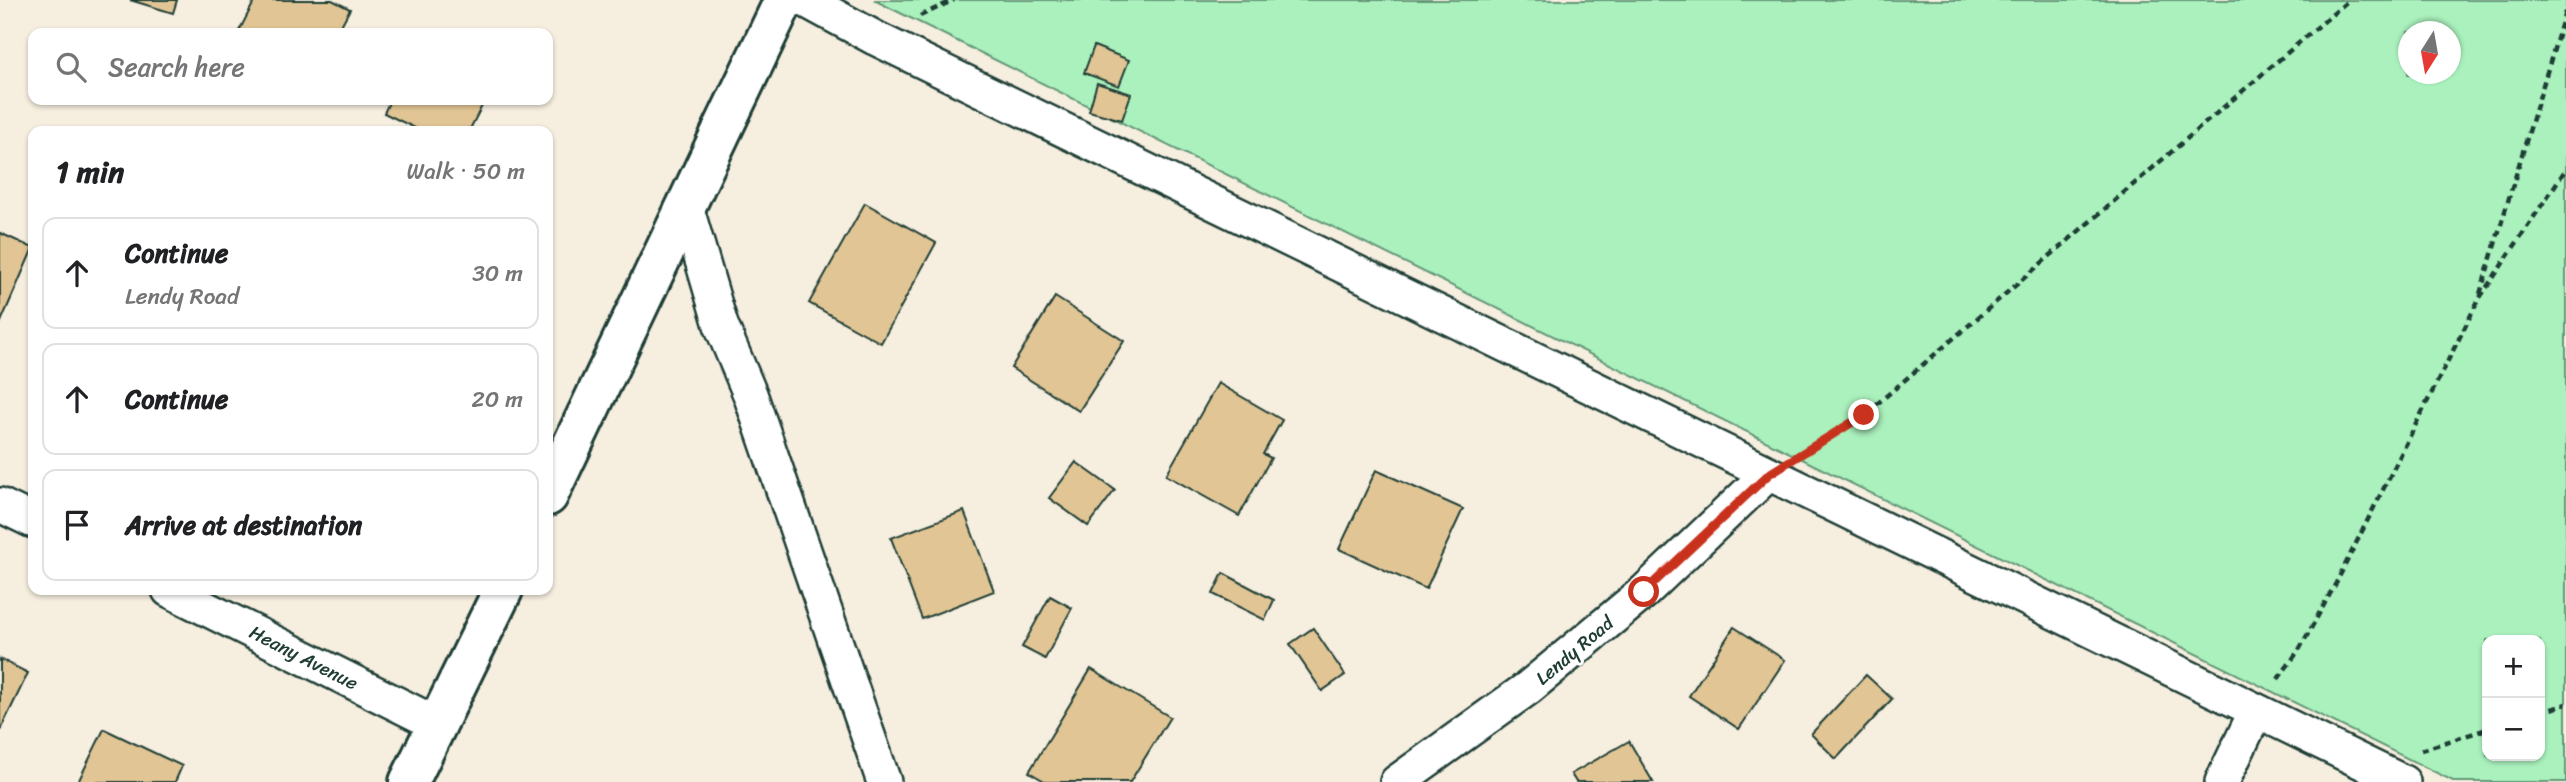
<!DOCTYPE html>
<meta charset="utf-8">
<style>
:root{--surface:#fff;--page:#f2f2f2;--text:#202124;--muted:#757577;--line:#e0e0e0}
body{margin:0;font-family:Sriracha,sans-serif;background:var(--page);color:var(--text)}
.controls{position:absolute;right:21px;bottom:21px;display:grid;overflow:hidden;border-radius:14px;box-shadow:0 2px 5px #0004}
.controls button{width:63px;height:63px;display:grid;place-items:center;padding:0;border:0;border-bottom:2px solid var(--line);background:var(--surface);color:var(--text);font:35px sans-serif}
.compass{position:absolute;left:2398px;top:21px;width:63px;height:63px;border-radius:50%;background:var(--surface);box-shadow:0 2px 5px #0004;rotate:191deg}
.stop{position:absolute;width:21px;height:21px;margin:-16px;border:5px solid #c8321e;border-radius:50%;background:#fff}
.stop.end{background:#c8321e;border-color:#fff;box-shadow:0 2px 7px #0008}
.list{margin:0;padding:0;list-style:none}
h2{display:flex;justify-content:space-between;align-items:center;height:91px;margin:0;padding:0 28px;font-size:30px}
h2 small{font-size:23px;font-weight:400;color:var(--muted)}
.list li{display:grid;grid-template-columns:46px 1fr auto;gap:21px;align-items:center;box-sizing:border-box;height:112px;margin:0 14px 14px;padding:0 14px;border:2px solid var(--line);border-radius:14px}
.list b{display:block;font-size:26px;white-space:nowrap}
.list p{margin:0;font-size:23px;white-space:nowrap;color:var(--muted)}
.list em{font-size:23px;font-style:normal;color:var(--muted)}
.icon{flex:none;width:38px;height:38px;fill:none;stroke:currentColor;stroke-width:2;stroke-linecap:round;stroke-linejoin:round}
.map{position:relative;flex:none;width:2566px;height:782px;overflow:hidden}
.search{position:absolute;background:var(--surface);box-shadow:0 2px 5px #0004;left:28px;top:28px;width:525px;height:77px;display:flex;align-items:center;gap:18px;box-sizing:border-box;padding:0 24px;border-radius:14px;color:var(--muted);font-size:26px}
.panel{position:absolute;background:var(--surface);box-shadow:0 2px 5px #0004;left:28px;top:126px;width:525px;height:469px;border-radius:14px}
.map>svg:first-child{display:block}
.green{fill:#aaf1bd;stroke:#649778;stroke-width:2;fill-rule:evenodd}
.building{fill:#e1c595;stroke:#1f3d34;stroke-width:2}
.lines{fill:none;stroke-linecap:round;stroke-linejoin:round}
.street-casing{stroke:#1f3d34;stroke-width:38}
.secondary-casing{stroke:#1f3d34;stroke-width:44}
.path{stroke:#1f3d34;stroke-width:4.5;stroke-dasharray:7 5;stroke-linecap:butt}
.street{stroke:#fff;stroke-width:33}
.secondary{stroke:#fff;stroke-width:38}
.route{stroke:#c8321e;stroke-width:9}
.labels{text-anchor:middle;stroke-width:6;stroke-linejoin:round;paint-order:stroke}
.street-label{font-size:19px;fill:#1f3d34;stroke:#fff}
</style>
<div class="map">
<svg width="2566" height="782" viewBox="0 0 2566 782">
<rect width="100%" height="100%" fill="#f6eedf"/>
<filter id="ink" filterUnits="userSpaceOnUse"><feTurbulence type="fractalNoise" baseFrequency=".0143" numOctaves="2"/><feDisplacementMap in="SourceGraphic" scale="14" xChannelSelector="R" yChannelSelector="G"/><feConvolveMatrix kernelMatrix="1 2 1 2 8 2 1 2 1" color-interpolation-filters="sRGB"/></filter>
<g filter="url(#ink)">
<path class="green" d="M874,0H2566V782H2455ZM2408,32H2450V74H2408ZM2487,640H2540V756H2487Z"/>
<g class="building">
<path d="M130,0H177L173,13Z"/>
<path d="M255,0H332L350,9L337,33H238Z"/>
<path d="M1094,46L1129,60L1119,86L1084,73Z"/>
<path d="M1097,83L1131,94L1122,120L1089,111Z"/>
<path d="M390,100H485L469,131H421L384,113Z"/>
<path d="M865,203L936,243L881,343L809,303Z"/>
<path d="M0,233L33,248L0,324Z"/>
<path d="M1055,297L1124,341L1079,411L1011,368Z"/>
<path d="M1218,383L1282,420L1263,454L1271,458L1239,516L1166,475Z"/>
<path d="M1076,462L1115,490L1088,526L1049,498Z"/>
<path d="M1376,470L1463,509L1426,589L1339,549Z"/>
<path d="M964,511L994,591L922,619L891,538Z"/>
<path d="M1223,573L1274,600L1265,620L1213,594Z"/>
<path d="M1050,596L1072,608L1045,659L1022,647Z"/>
<path d="M1734,627L1785,660L1739,729L1689,696Z"/>
<path d="M1313,628L1345,675L1322,691L1290,644Z"/>
<path d="M0,659L28,673L0,731Z"/>
<path d="M1091,669L1170,717L1130,782H1046L1029,772Z"/>
<path d="M1866,675L1892,699L1836,759L1811,734Z"/>
<path d="M104,729L182,766L175,782H78Z"/>
<path d="M1629,741L1653,782H1576L1571,774Z"/>
</g>
<g class="lines">
<g class="street-casing">
<g id="street">
<path d="M805,0L875,38L2403,782"/>
<path d="M686,206L721,325L750,394L884,782"/>
<path d="M0,505L33,521"/>
<path d="M169,590L439,725"/>
<path d="M1397,782L1528,688L1644,592L1768,474"/>
<path d="M2222,782L2256,711"/>
</g>
</g>
<g class="secondary-casing">
<g id="secondary">
<path d="M548,496L784,0"/>
<path d="M409,782L503,590"/>
</g>
</g>
<g class="path">
<path d="M920,16L954,0"/>
<path d="M2480,294L2566,9"/>
<path d="M1806,451L1864,415L2349,0"/>
<path d="M2278,679L2299,650L2336,583L2479,299L2566,169"/>
<path d="M2540,713L2566,704"/>
<path d="M2421,750L2487,729"/>
</g>
<use href="#street" class="street"/>
<use href="#secondary" class="secondary"/>
</g>
</g>
<g class="lines" filter="url(#ink)">
<path class="route" d="M1644,592L1769,474L1864,415"/>
</g>
<g class="labels">
<g class="street-label">
<text transform="translate(1574 650) rotate(-40)" y="7">Lendy Road</text>
<text transform="translate(304 657) rotate(27)" y="7">Heany Avenue</text>
</g>
</g>
</svg>
<div class="controls">
<button>+</button>
<button>−</button>
</div>
<svg class="compass" viewBox="-18 -18 36 36"><path d="M0-13l5 13h-10z" fill="#e53935"/><path d="M0 13l5-13h-10z" fill="#757577"/></svg>
<div class="stop" style="left:1644px;top:592px"></div>
<div class="stop end" style="left:1864px;top:415px"></div>
<div class="search"><svg class="icon" aria-label="search" viewBox="0 0 24 24"><circle cx="10" cy="10" r="6"/><path d="M15 15l6 6"/></svg>Search here</div>
<section class="panel">
<h2>1 min<small>Walk · 50 m</small></h2>
<ul class="list">
<li><svg class="icon" aria-label="ahead" viewBox="0 0 24 24"><path d="M12 20V5M6 11l6-6 6 6"/></svg><div><b>Continue</b><p>Lendy Road</p></div><em>30 m</em></li>
<li><svg class="icon" aria-label="ahead" viewBox="0 0 24 24"><path d="M12 20V5M6 11l6-6 6 6"/></svg><div><b>Continue</b></div><em>20 m</em></li>
<li><svg class="icon" aria-label="arrive" viewBox="0 0 24 24"><path d="M6 21V4h12l-3 4 3 4H6"/></svg><div><b>Arrive at destination</b></div></li>
</ul>
</section>
</div>
